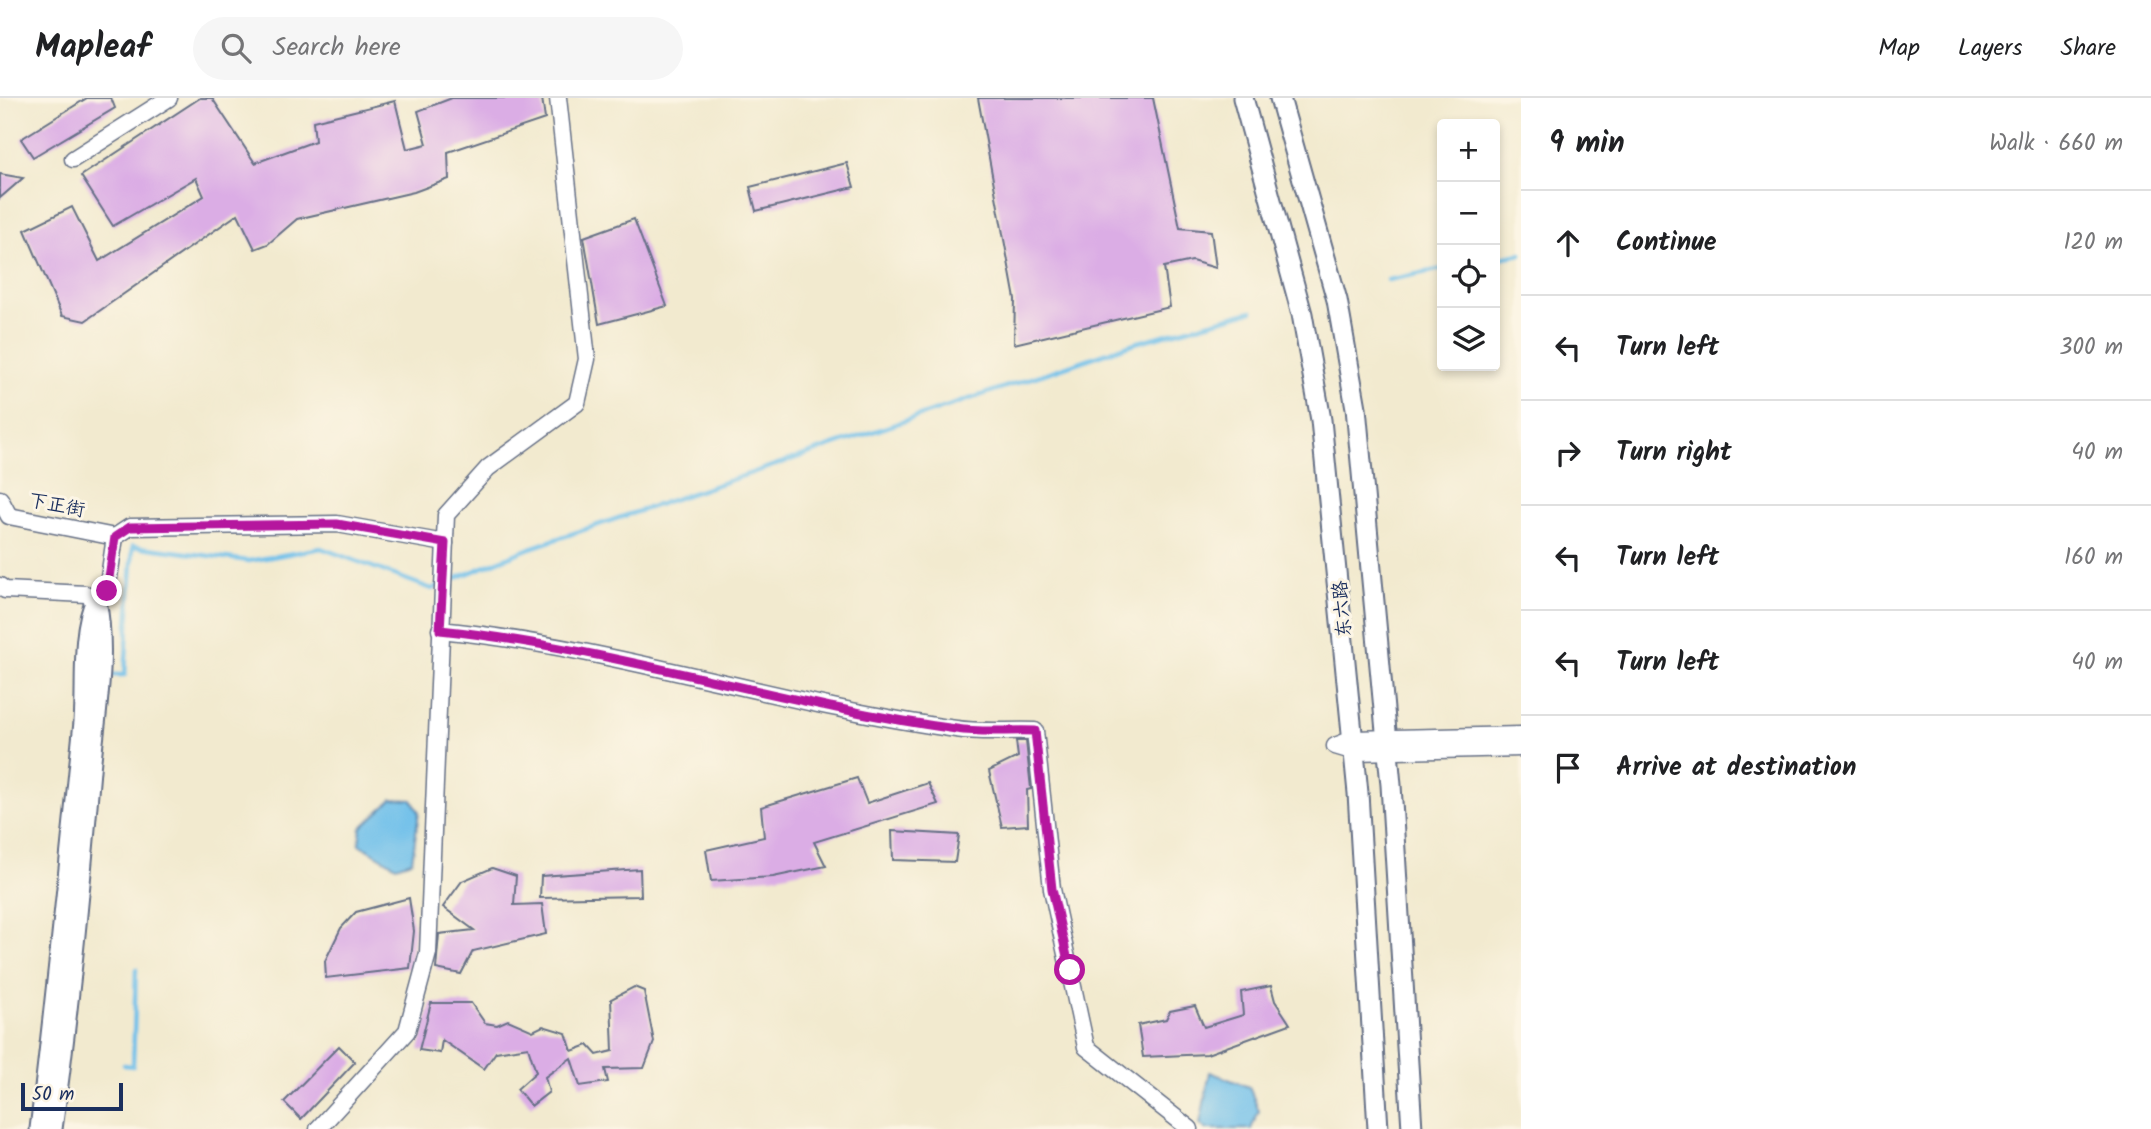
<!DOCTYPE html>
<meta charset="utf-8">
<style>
:root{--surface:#fff;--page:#f6f6f6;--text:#202124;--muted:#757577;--line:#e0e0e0}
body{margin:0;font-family:Kalam,"LXGW WenKai TC",sans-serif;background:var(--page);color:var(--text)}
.controls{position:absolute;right:21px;top:21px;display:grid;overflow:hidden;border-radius:7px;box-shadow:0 4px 10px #0003}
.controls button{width:63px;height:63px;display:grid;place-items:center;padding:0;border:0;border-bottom:2px solid var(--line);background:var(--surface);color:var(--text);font:35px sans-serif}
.scale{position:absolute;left:21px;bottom:18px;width:102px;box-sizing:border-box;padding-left:7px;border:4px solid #1b2f5e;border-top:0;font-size:19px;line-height:24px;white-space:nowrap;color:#1b2f5e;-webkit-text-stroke:5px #fcf5e5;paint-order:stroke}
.stop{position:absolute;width:21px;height:21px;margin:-16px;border:5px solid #b5179e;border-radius:50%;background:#fff}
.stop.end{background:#b5179e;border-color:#fff;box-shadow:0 2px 7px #0008}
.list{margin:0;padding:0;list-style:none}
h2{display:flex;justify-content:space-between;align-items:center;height:91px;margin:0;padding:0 28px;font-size:30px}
h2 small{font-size:23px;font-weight:400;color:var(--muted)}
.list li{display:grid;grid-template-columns:46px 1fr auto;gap:21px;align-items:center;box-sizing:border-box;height:105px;padding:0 28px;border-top:2px solid var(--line)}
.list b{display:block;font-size:26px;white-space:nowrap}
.list em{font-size:23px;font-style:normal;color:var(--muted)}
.icon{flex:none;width:38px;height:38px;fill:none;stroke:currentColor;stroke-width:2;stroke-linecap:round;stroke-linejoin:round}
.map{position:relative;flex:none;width:1521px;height:1031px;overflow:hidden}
header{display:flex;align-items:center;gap:42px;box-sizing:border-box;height:98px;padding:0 35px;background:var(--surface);border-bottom:2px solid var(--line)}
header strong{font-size:33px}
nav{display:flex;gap:38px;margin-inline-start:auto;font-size:24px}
.search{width:490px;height:63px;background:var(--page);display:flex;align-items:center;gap:18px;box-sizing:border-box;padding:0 24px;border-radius:38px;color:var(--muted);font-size:26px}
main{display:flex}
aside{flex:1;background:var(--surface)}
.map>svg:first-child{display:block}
.water{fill:#6fc0ea;stroke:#4578a4;stroke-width:2}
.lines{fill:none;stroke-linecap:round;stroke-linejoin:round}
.stream{stroke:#6fc0ea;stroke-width:4.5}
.building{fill:#dbade5}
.minor-casing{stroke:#667086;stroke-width:19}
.major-casing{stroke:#667086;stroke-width:23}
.minor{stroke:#fff;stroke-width:16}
.major{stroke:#fff;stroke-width:19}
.route{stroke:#b5179e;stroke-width:9}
.labels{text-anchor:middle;stroke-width:6;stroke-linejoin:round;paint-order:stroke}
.street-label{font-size:19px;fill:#1b2f5e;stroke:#fcf5e5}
</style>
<header>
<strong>Mapleaf</strong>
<div class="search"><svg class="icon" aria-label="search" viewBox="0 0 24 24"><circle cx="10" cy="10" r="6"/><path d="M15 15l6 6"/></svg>Search here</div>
<nav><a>Map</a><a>Layers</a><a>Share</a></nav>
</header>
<main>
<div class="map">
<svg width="1521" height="1031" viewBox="0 0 1521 1031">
<rect width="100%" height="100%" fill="#fcf5e5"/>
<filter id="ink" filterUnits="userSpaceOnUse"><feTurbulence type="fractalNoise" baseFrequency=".0143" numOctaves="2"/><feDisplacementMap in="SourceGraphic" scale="14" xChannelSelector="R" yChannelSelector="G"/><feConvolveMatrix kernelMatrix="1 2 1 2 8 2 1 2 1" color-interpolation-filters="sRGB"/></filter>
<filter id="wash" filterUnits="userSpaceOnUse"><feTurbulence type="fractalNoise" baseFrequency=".00686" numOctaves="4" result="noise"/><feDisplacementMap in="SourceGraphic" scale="28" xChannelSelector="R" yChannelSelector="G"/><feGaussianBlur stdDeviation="1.57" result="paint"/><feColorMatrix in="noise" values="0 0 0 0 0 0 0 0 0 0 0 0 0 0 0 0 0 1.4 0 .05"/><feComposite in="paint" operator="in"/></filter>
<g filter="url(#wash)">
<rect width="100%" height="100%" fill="#f2eacf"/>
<g class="water">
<path d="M392,701L412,702L419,714L412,763L396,768L359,746L361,730Z"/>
<path d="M1210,974L1249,989L1259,1013L1251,1031H1206L1200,1026Z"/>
</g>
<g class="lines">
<g class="stream">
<path d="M1495,161L1521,156"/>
<path d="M1388,182L1442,171"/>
<path d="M447,484L530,450L1135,245L1252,213"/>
<path d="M113,577H125L133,448L249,463L321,450L432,491L439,488"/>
<path d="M124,967L133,968L136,871"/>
</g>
</g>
<g id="blocks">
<g class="building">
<path d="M87,0H111L115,10L33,59L21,41Z"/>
<path d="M200,0H212L255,65L315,43L313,23L395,3L407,51L427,46L418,13L452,0H542L545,21L448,54L449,81L414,94L297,121L268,146L255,151L238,116L85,223L62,218L25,132L72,109L99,163L204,98L196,80L113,128L81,78Z"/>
<path d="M978,0H1153L1180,130L1211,133L1216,170L1192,163L1164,169L1170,209L1014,246L1015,201Z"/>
<path d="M847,65L854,89L756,113L750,89Z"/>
<path d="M0,76L23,80L0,100Z"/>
<path d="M634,121L667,208L599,226L584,139Z"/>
<path d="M1016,643H1026L1031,691L1027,692L1028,727L1002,729L989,673L1018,659Z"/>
<path d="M857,680L867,705L928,685L938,706L814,744L826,768L773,779L711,783L706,752L764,739L761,709Z"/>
<path d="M892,733L959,737L955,764L893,762Z"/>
<path d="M492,770L516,778L514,807L542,806L546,836L473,853L461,876L436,871L439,836L474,832L443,809L462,783Z"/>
<path d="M640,771L641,798L540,800L541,778Z"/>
<path d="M409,800L414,833L410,870L326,880L325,863L341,830L356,814Z"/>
<path d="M1271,888L1275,903L1290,926L1207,956L1143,959L1138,927L1166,921L1170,913L1195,908L1204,929L1243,917L1241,894Z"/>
<path d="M634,889L644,893L654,944L644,970L605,971L608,984L580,988L571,960L545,979L549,994L531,1008L517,991L536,974L528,949L496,954L484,971L442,942L440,955L419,952L431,905H471L485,925L497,927L508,922L533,933L543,928L566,935L572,953L588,947L597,957L613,953L611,901Z"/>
<path d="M339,948L355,964L301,1021L284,1004Z"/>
</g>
</g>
</g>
<g filter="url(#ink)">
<use href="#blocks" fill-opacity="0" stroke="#667086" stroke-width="2"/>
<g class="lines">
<g class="minor-casing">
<g id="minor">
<path d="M73,61L169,0"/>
<path d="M0,401L9,418L115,439"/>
<path d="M0,488L5,492L86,496L96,503L107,493L115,439L130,429L337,426L445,445"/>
<path d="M440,532C613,549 783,607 956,631C982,635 1009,632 1035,633L1052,791L1086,949L1190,1031"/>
<path d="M1521,637L1353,641L1335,648L1355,654L1521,650"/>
<path d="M318,1031L407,933L428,855L446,417L488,370L577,305L587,261L558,0"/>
</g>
</g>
<g class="major-casing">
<g id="major">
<path d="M1243,0L1302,216L1321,322L1358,695L1378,1031"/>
<path d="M1280,0L1337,202L1356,310L1391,687L1412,1031"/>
<path d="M40,1031C57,895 70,760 84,624C87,588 81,533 96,503C107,556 95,618 90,672C80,792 69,912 52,1031"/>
</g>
</g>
<use href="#minor" class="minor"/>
<use href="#major" class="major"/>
</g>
</g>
<g class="lines" filter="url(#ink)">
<path class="route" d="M107,493L115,439L130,429L337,426L445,445L440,532C614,550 782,607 956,631C982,635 1009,632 1035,633L1052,791L1070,872"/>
</g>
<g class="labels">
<g class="street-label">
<text transform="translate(57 406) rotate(11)" y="7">下正街</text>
<text transform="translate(1341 511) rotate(-95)" y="7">东六路</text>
</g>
</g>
</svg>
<div class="controls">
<button>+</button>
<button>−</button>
<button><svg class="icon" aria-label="locate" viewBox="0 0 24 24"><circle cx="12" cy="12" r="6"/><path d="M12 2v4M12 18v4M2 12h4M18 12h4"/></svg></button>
<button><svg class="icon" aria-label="layers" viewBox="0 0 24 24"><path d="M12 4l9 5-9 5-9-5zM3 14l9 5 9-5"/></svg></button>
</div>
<div class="scale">50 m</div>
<div class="stop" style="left:1070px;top:872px"></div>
<div class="stop end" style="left:107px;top:493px"></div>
</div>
<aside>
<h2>9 min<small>Walk · 660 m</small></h2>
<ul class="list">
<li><svg class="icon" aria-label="ahead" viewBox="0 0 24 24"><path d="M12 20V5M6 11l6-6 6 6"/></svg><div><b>Continue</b></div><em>120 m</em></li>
<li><svg class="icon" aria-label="left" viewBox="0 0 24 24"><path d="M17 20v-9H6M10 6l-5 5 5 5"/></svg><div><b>Turn left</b></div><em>300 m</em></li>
<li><svg class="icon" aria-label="right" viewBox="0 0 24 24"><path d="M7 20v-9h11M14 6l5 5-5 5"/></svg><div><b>Turn right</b></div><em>40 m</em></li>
<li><svg class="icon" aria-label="left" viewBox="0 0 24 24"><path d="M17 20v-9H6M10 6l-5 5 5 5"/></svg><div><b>Turn left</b></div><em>160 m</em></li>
<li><svg class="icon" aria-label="left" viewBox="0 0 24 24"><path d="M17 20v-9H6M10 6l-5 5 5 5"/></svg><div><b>Turn left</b></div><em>40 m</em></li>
<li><svg class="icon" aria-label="arrive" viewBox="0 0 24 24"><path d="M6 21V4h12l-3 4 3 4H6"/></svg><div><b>Arrive at destination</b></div></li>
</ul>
</aside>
</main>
